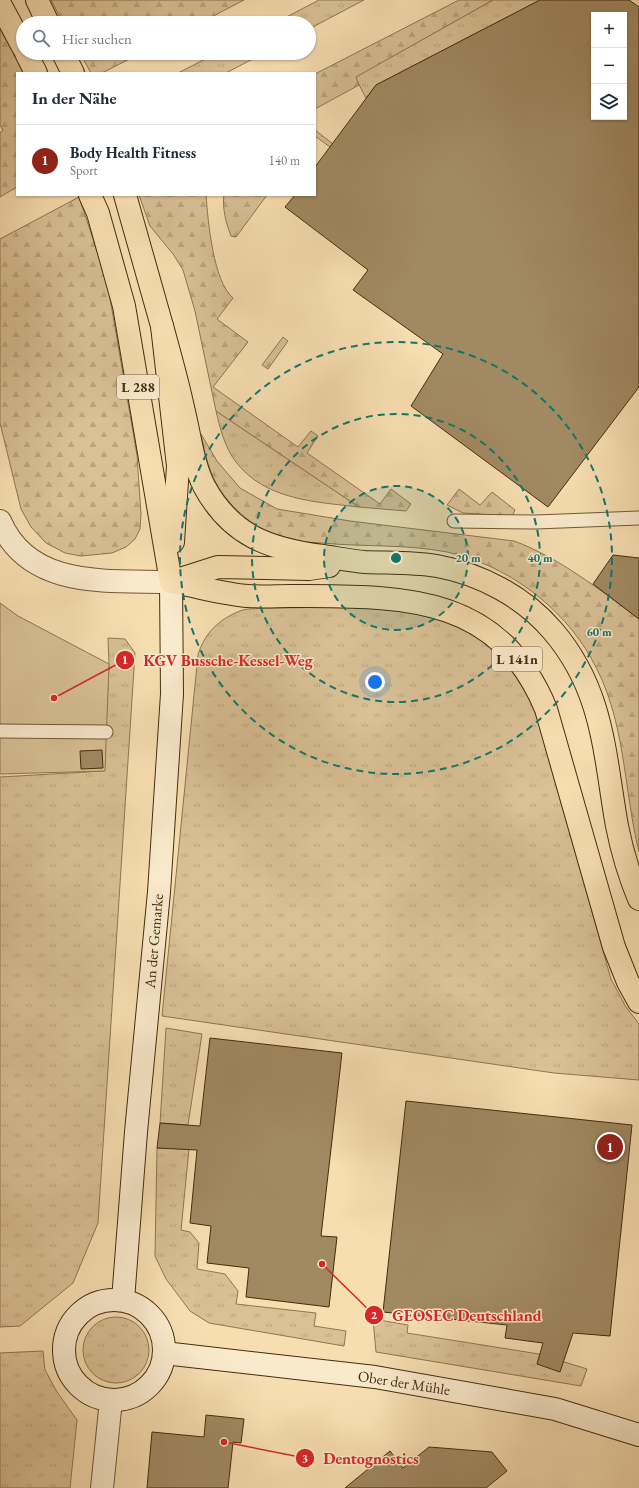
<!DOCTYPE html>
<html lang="de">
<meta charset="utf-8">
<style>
:root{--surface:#fff;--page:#f2f2f3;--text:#1f2937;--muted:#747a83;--line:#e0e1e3;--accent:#8f2418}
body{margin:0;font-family:"EB Garamond",serif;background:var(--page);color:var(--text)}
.controls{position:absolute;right:12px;top:12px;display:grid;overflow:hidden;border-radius:0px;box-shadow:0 1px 3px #0004}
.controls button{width:36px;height:36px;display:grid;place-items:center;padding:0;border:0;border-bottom:1px solid var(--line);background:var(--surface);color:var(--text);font:20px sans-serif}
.you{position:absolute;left:375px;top:682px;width:14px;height:14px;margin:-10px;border:3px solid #fff;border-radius:50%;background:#1a73e8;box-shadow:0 0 0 6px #1a73e833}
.badge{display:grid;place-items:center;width:26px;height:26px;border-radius:50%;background:var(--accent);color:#fff;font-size:13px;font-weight:700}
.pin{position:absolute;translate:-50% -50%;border:2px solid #fff;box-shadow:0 1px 4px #0006}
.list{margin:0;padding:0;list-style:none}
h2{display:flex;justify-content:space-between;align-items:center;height:52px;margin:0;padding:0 16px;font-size:17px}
h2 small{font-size:13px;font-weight:400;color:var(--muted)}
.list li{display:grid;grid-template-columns:26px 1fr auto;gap:12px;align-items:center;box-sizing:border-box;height:72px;padding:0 16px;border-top:1px solid var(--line)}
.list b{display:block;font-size:15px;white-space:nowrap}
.list p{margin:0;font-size:13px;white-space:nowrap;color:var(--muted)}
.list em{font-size:13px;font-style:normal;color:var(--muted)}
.icon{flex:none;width:22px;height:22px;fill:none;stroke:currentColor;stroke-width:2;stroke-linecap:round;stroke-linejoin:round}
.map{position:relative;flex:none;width:639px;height:1488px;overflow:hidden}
.search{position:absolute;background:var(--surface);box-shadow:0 1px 3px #0004;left:16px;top:16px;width:300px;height:44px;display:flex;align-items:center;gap:10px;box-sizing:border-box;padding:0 14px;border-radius:22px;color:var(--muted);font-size:15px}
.panel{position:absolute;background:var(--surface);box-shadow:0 1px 3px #0004;left:16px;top:72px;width:300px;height:124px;border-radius:0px}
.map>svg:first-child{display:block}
.grass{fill:url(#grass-tufts);stroke:#8e7651}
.forest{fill:url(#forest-firs);stroke:#8e7651}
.garden{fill:#d9c095;stroke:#8e7651}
.building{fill:#a18962;stroke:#442d0d;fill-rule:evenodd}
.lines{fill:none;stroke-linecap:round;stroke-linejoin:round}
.lane-casing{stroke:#715936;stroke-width:15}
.street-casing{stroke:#715936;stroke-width:24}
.secondary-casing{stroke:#442d0d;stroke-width:24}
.primary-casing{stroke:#442d0d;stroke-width:24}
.highway-casing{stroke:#442d0d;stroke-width:24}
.lane{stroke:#faeacc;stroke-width:13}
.street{stroke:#faeacc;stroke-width:22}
.secondary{stroke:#faeacc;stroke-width:22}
.primary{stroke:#f7deb1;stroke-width:22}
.highway{stroke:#f7deb1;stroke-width:22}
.ring{fill:none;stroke:#0f766e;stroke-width:2;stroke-dasharray:7 5}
.labels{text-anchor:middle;stroke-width:3;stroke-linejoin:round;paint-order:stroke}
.shield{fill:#faeacc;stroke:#7b6646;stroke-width:1}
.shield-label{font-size:14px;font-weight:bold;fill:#442d0d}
.street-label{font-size:15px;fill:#442d0d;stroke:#faeacc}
.centre{fill:#0f766e;stroke:#faeacc;stroke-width:2}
.ring-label{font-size:12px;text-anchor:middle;font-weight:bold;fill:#0f766e;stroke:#faeacc;stroke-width:3;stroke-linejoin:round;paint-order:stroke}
.leader{fill:none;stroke:#d62828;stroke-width:1.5}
.callout-dot{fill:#d62828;stroke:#faeacc;stroke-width:1.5}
.mark-label{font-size:12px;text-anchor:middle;font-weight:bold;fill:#fff}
.callout-label{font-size:16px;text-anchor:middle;font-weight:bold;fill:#d62828;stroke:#faeacc;stroke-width:3;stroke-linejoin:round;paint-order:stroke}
</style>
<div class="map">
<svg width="639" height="1488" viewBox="0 0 639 1488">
<defs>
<pattern id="grass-tufts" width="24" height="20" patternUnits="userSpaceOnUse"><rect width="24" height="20" fill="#d9c095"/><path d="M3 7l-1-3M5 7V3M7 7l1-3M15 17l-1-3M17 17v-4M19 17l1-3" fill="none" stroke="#bba57f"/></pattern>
<pattern id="forest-firs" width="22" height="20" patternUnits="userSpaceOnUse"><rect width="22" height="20" fill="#d9c095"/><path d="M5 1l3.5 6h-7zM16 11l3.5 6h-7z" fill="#bba57f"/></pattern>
</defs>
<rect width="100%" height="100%" fill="#f7deb1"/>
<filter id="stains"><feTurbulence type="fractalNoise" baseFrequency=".005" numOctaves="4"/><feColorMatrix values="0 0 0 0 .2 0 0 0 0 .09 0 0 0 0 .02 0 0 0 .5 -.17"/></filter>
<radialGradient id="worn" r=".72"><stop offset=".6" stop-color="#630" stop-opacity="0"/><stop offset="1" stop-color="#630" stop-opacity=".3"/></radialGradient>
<g class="grass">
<path d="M319,0H364L309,29V23H275Z"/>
<path d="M493,0H540L376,85L366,98L355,77Z"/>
<path d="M217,53H264L226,73H178Z"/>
<path d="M216,411L359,507C316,502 265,500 236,462C225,448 220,428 216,411Z"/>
<path d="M265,608C375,608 495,592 538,721L611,979L626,1007L639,1024V1080L554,1073L162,1016L198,655C204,634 219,619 240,611C247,608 257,609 265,608Z"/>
<path d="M108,638L125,639L135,653L98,1223L73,1283L20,1326L0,1327V777L104,771L109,664Z"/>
<path d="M166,1028L202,1034L188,1125L160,1123Z"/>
<path d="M157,1148L189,1149L181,1230L190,1232L199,1243L197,1269L225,1274L238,1291L236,1304L316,1313L314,1326L346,1331L344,1346L209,1323L190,1311L166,1279L155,1256Z"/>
<circle cx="116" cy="1350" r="33"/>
<path d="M373,1319L408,1325L407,1333L539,1354L587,1369L581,1386L376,1352Z"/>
<path d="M43,1351L45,1370L57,1392L77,1420L70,1488H0V1353Z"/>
</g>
<g class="forest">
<path d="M51,0H244L200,23H63Z"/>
<path d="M459,0H493L356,77L359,85L315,109V74Z"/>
<path d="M0,26L23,73H17V187L0,197V133L3,130L0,125Z"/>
<path d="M80,53H141L102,73H91Z"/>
<path d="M315,130L333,144L330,147L315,136Z"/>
<path d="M139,195H206C208,221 213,281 233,298L217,319L248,342L213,387L298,447L311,431L318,436L307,453L380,504L391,489L411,504L406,511L359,507L216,411L195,311L183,270L173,254L150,226Z"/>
<path d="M224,195H267L236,237L231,236C226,223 222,208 224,195Z"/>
<path d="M79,197L107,281L137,455L141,514L140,529L135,539L126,547L112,553L81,556L65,553L46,543L31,527L21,509L0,423V239Z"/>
<path d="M283,337L288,341L268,369L262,365Z"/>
<path d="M201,434L217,461L240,488L277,509L350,521L514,541C560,558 600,590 639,619V852C623,787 626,718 591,658C562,606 505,564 447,552C406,544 363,547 322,543C311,542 298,543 287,540C258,531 231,510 216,483C208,468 204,450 201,434Z"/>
<path d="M459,489L480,505L492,492L515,510L512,516L463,513L447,505Z"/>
</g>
<path class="garden" d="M0,603L18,616L109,664L105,771L0,774Z"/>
<g class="building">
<path d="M540,0H629L639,7V387L548,507L411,406L443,354L353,290L368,270L285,207L295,195H315V167L376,85ZM594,15H624V117H594Z"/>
<path d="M613,555L639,558V619L593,584Z"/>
<path d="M102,750L103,768L81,769L80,751Z"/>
<path d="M210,1038L342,1053L321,1236L337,1237L329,1307L246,1297L249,1268L207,1263L211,1226L190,1223L197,1150L157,1148L160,1123L200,1126Z"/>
<path d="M406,1101L632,1125L610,1336L573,1333L560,1372L537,1364L543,1343L505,1338L507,1325L383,1312Z"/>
<path d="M206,1415L244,1419L241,1443L233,1442L228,1488H147L152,1432L204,1437Z"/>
<path d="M429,1447L492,1452L507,1471L486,1488H345L390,1451L403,1468Z"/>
</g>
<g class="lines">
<g class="lane-casing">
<g id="lane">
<path d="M454,521L536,522L639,518"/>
<path d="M0,731L106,732"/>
</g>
</g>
<g class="street-casing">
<g id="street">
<path d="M0,521C29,590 109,580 171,582"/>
<path d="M102,1488L111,1400"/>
</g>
</g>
<g class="secondary-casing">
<g id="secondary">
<path d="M123,1300L136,1132L159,892L172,694L171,582"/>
<circle cx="114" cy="1350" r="50"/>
<path d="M164,1353L375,1377L555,1409L639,1435"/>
</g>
</g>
<g class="primary-casing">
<g id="primary">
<path d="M37,0L48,23"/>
<path d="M0,4L23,47"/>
<path d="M26,53L36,73"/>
<path d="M63,53L73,73"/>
<path d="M90,195L98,213L124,306L171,582"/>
<path d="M125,195L162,326L178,466L173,542"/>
</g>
</g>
<g class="highway-casing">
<g id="highway">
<path d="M162,326C170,355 178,383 184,412C190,436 193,464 204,486C231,536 269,549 323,556C337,558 351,561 365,562C389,563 413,562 437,566C481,574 524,597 553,631C604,691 604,753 617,826C622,851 629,875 639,899"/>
<path d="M174,581L218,567L309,569L329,566"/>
<path d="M171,582C196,586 223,594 248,596C262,597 277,596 291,596C399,597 497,591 546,709L614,947L628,982L639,1002"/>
</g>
</g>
<use href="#lane" class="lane"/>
<use href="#street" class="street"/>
<use href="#secondary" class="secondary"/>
<use href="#primary" class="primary"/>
<use href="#highway" class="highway"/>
</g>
<circle cx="396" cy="558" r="72" fill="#0f766e" fill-opacity=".12"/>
<g class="ring">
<circle cx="396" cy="558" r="72"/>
<circle cx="396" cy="558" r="144"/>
<circle cx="396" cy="558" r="216"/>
</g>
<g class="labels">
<g class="shield">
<rect x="117" y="375" width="42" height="24" rx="3"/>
<rect x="492" y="647" width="50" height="24" rx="3"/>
</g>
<g class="shield-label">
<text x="138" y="392">L 288</text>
<text x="517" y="664">L 141n</text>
</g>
<g class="street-label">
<text transform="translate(154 941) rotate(-85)" y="5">An der Gemarke</text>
<text transform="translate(404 1383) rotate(9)" y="5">Ober der Mühle</text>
</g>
</g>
<circle cx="396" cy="558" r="6" class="centre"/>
<g class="ring-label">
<text x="468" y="562">20 m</text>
<text x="540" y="562">40 m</text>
<text x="599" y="636">60 m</text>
</g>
<path class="leader" d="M54 698L125 660M322 1264L374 1315M224 1442L305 1458"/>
<g class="callout-dot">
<circle cx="54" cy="698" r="4"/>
<circle cx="322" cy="1264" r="4"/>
<circle cx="224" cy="1442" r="4"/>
<circle cx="125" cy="660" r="10"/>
<circle cx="374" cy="1315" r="10"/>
<circle cx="305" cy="1458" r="10"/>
</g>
<g class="mark-label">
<text x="125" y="664">1</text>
<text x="374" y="1319">2</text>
<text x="305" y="1462">3</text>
</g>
<g class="callout-label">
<text x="228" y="666">KGV Bussche-Kessel-Weg</text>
<text x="467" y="1321">GEOSEC Deutschland</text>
<text x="371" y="1464">Dentognostics</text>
</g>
<rect width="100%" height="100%" filter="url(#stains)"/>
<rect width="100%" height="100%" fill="url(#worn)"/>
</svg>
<div class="controls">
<button>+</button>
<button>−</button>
<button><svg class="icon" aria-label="layers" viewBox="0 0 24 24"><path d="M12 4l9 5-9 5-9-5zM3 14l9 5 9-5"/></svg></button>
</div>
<div class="you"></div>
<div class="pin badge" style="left:610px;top:1147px">1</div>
<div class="search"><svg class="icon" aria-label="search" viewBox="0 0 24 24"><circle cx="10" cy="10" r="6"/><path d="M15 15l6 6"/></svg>Hier suchen</div>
<section class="panel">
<h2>In der Nähe<small></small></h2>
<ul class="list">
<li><span class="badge">1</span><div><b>Body Health Fitness</b><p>Sport</p></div><em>140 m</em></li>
</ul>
</section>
</div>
